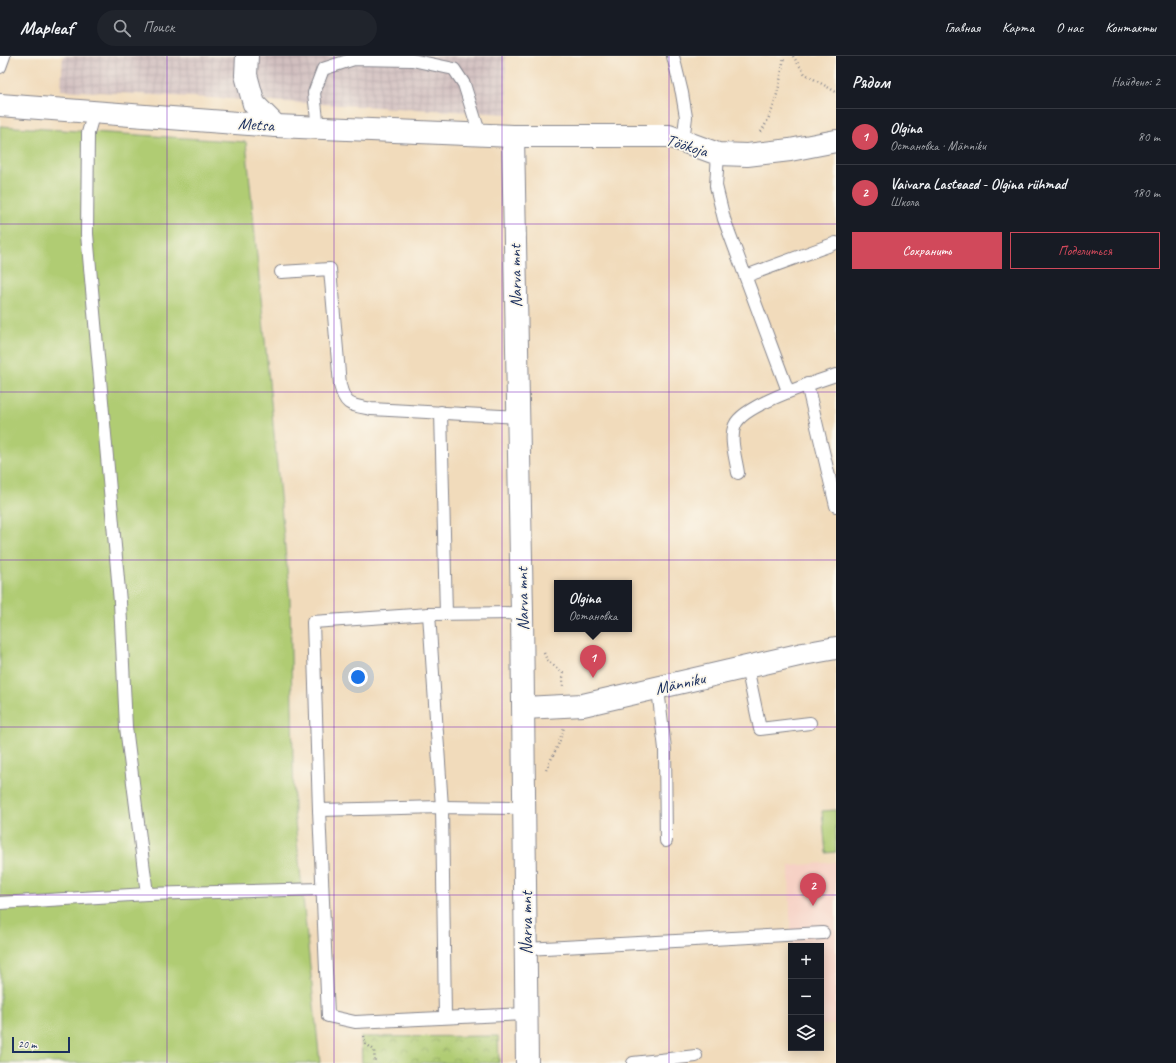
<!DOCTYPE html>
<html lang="ru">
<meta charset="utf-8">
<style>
:root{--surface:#171b24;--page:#20242c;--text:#f1f3f6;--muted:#9ea1a6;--line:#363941;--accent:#d1495b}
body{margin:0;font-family:Caveat,sans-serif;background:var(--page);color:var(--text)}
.controls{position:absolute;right:12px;bottom:12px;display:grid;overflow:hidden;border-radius:0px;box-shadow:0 2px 10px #0003}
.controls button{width:36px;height:36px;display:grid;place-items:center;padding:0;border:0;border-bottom:1px solid var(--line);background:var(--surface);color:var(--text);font:20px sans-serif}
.scale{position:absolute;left:12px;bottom:10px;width:58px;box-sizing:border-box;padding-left:4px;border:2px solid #1b2f5e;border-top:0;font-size:11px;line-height:14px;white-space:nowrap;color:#1b2f5e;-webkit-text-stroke:3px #fbf7ec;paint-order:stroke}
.you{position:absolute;left:358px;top:621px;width:14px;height:14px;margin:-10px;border:3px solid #fff;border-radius:50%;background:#1a73e8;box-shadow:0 0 0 6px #1a73e833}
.badge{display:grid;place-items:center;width:26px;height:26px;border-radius:50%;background:var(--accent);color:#fff;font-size:13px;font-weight:700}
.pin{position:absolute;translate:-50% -33px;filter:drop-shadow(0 1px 2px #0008)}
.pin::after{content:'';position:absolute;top:21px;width:14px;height:12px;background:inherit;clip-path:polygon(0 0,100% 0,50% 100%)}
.popup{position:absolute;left:554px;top:524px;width:78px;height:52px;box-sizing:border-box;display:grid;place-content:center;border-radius:0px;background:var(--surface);filter:drop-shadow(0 1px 3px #0005);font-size:13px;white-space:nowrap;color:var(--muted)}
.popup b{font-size:15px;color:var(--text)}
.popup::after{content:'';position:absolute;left:50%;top:100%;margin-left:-8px;border:8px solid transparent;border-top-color:var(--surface)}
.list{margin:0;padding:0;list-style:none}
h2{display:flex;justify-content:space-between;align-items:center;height:52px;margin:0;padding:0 16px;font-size:17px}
h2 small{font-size:13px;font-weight:400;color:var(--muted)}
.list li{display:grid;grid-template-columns:26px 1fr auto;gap:12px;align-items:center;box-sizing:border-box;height:56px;padding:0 16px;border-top:1px solid var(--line)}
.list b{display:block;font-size:15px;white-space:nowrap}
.list p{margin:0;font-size:13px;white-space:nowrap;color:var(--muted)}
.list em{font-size:13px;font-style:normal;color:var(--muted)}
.actions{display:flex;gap:8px;padding:12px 16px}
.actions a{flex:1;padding:9px 0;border:1px solid var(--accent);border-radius:0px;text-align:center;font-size:14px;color:var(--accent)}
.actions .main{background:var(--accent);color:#fff}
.icon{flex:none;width:22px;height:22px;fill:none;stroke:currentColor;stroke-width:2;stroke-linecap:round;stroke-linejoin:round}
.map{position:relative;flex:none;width:836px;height:1007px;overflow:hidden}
header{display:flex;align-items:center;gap:24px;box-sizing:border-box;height:56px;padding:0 20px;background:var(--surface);border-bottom:1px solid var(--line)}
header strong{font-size:19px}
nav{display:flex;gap:22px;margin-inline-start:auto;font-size:14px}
.search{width:280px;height:36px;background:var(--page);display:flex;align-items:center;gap:10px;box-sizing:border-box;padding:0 14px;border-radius:22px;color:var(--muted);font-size:15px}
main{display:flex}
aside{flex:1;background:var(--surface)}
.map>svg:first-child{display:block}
.built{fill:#f6d1c5}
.industrial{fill:url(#industrial-grid)}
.green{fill:#b0cc73;stroke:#667e68}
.park{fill:url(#park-crowns);stroke:#667e68}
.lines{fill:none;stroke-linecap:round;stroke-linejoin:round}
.lane-casing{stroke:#86858c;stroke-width:14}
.street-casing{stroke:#86858c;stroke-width:24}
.path{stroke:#86858c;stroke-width:2.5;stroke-dasharray:1 3;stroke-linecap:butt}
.lane{stroke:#fff;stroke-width:12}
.street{stroke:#fff;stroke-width:22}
.grid{fill:none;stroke:#7b2cbf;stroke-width:1;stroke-opacity:0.55}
.labels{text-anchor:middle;stroke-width:3.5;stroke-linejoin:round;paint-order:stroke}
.street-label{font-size:17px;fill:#1b2f5e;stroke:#fbf7ec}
</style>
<header>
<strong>Mapleaf</strong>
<div class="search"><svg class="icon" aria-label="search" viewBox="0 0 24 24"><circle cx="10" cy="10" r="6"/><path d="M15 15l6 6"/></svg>Поиск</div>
<nav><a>Главная</a><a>Карта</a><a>О нас</a><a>Контакты</a></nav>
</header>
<main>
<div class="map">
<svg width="836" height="1007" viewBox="0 0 836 1007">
<defs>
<pattern id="industrial-grid" width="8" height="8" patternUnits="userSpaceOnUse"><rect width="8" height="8" fill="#d1bfbf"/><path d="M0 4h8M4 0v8" fill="none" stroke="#b3a4a7"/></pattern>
<pattern id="park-crowns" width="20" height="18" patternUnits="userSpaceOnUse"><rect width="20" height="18" fill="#b0cc73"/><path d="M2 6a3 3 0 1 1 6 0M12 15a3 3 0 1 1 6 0" fill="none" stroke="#8ea662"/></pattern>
</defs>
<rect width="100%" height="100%" fill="#fbf7ec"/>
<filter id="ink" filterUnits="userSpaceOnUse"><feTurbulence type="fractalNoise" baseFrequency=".025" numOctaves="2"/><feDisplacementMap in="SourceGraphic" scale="8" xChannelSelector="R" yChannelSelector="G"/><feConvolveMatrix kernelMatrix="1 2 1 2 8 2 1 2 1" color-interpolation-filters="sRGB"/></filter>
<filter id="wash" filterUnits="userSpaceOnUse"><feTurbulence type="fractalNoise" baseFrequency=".012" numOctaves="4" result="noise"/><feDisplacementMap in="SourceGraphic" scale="16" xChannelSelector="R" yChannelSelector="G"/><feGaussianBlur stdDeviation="0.9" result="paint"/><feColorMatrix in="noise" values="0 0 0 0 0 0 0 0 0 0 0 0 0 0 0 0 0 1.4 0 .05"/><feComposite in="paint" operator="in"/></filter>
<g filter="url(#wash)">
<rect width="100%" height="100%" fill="#f1dbbb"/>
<path class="built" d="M836,806V968L821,969V890H791V911L789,810Z"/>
<path class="industrial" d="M63,0H505L508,58L61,34Z"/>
<g class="green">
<path d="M0,70L246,86L290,544L294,756L320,1007H0Z"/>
<path d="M836,754V796L826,797L822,755Z"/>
</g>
<path class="park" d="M498,980L499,1007H362L361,981Z"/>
</g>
<g filter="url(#ink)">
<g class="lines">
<g class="lane-casing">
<g id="lane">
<path d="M673,0L682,37L686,61L683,85"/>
<path d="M0,11L4,0"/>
<path d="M94,56L88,77L87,178L120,546L126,671L147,838"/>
<path d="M318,72L314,37L323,13L354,3L412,4L454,13L464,28L480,79"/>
<path d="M718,98L716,130L724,163L788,335"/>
<path d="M281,216L330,213L340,329C345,350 351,349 371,353L518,361"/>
<path d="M746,220L836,187"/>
<path d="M807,328L836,450"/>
<path d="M441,356L446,558"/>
<path d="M738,417C736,403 729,382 735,369C743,349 815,326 836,319"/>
<path d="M522,557L429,558L313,566L319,754L442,751L525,752"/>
<path d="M429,558L442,751L445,961"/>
<path d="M747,611L760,673L810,667"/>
<path d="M658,633L665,693L666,785"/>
<path d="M319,754L328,960L355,966L526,958"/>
<path d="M0,847L147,838L322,833"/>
<path d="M526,893L823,877"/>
<path d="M633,1007L696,1000"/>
</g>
</g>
<g class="street-casing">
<g id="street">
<path d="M247,0L246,19L254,48L276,70"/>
<path d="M0,49L276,70L513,80H669L718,98L747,99L790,94L836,85"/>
<path d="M513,80L522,557L527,1007"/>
<path d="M524,652L583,649L803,598L836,592"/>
</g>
</g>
<g class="path">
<path d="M793,0L805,18L836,36"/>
<path d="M761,76C776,52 780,28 784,0"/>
<path d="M544,597L547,604L563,617V630"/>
<path d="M546,714L559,687L564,671"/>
<path d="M364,980L365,987L374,994L375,1007"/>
</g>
<use href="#lane" class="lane"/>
<use href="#street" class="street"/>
</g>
</g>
<path class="grid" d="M167,0V1007M334,0V1007M502,0V1007M669,0V1007M0,168H836M0,336H836M0,504H836M0,671H836M0,839H836"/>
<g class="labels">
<g class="street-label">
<text transform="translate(256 68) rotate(4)" y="6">Metsa</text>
<text transform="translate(687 89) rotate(17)" y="6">Töökoja</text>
<text transform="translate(515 220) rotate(-91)" y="6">Narva mnt</text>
<text transform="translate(522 543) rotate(-91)" y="6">Narva mnt</text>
<text transform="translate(680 627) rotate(-13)" y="6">Männiku</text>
<text transform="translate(526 867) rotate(-90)" y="6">Narva mnt</text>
</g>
</g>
</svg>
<div class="controls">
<button>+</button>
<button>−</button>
<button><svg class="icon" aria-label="layers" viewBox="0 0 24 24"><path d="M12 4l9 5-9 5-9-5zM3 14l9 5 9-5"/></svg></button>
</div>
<div class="scale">20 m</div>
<div class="you"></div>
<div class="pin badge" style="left:593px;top:622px">1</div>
<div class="popup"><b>Olgina</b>Остановка</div>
<div class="pin badge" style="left:813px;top:850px">2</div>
</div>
<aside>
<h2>Рядом<small>Найдено: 2</small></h2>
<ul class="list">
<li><span class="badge">1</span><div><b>Olgina</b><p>Остановка · Männiku</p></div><em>80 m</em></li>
<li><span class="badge">2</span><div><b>Vaivara Lasteaed - Olgina rühmad</b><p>Школа</p></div><em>180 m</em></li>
</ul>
<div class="actions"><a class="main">Сохранить</a><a>Поделиться</a></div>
</aside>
</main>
